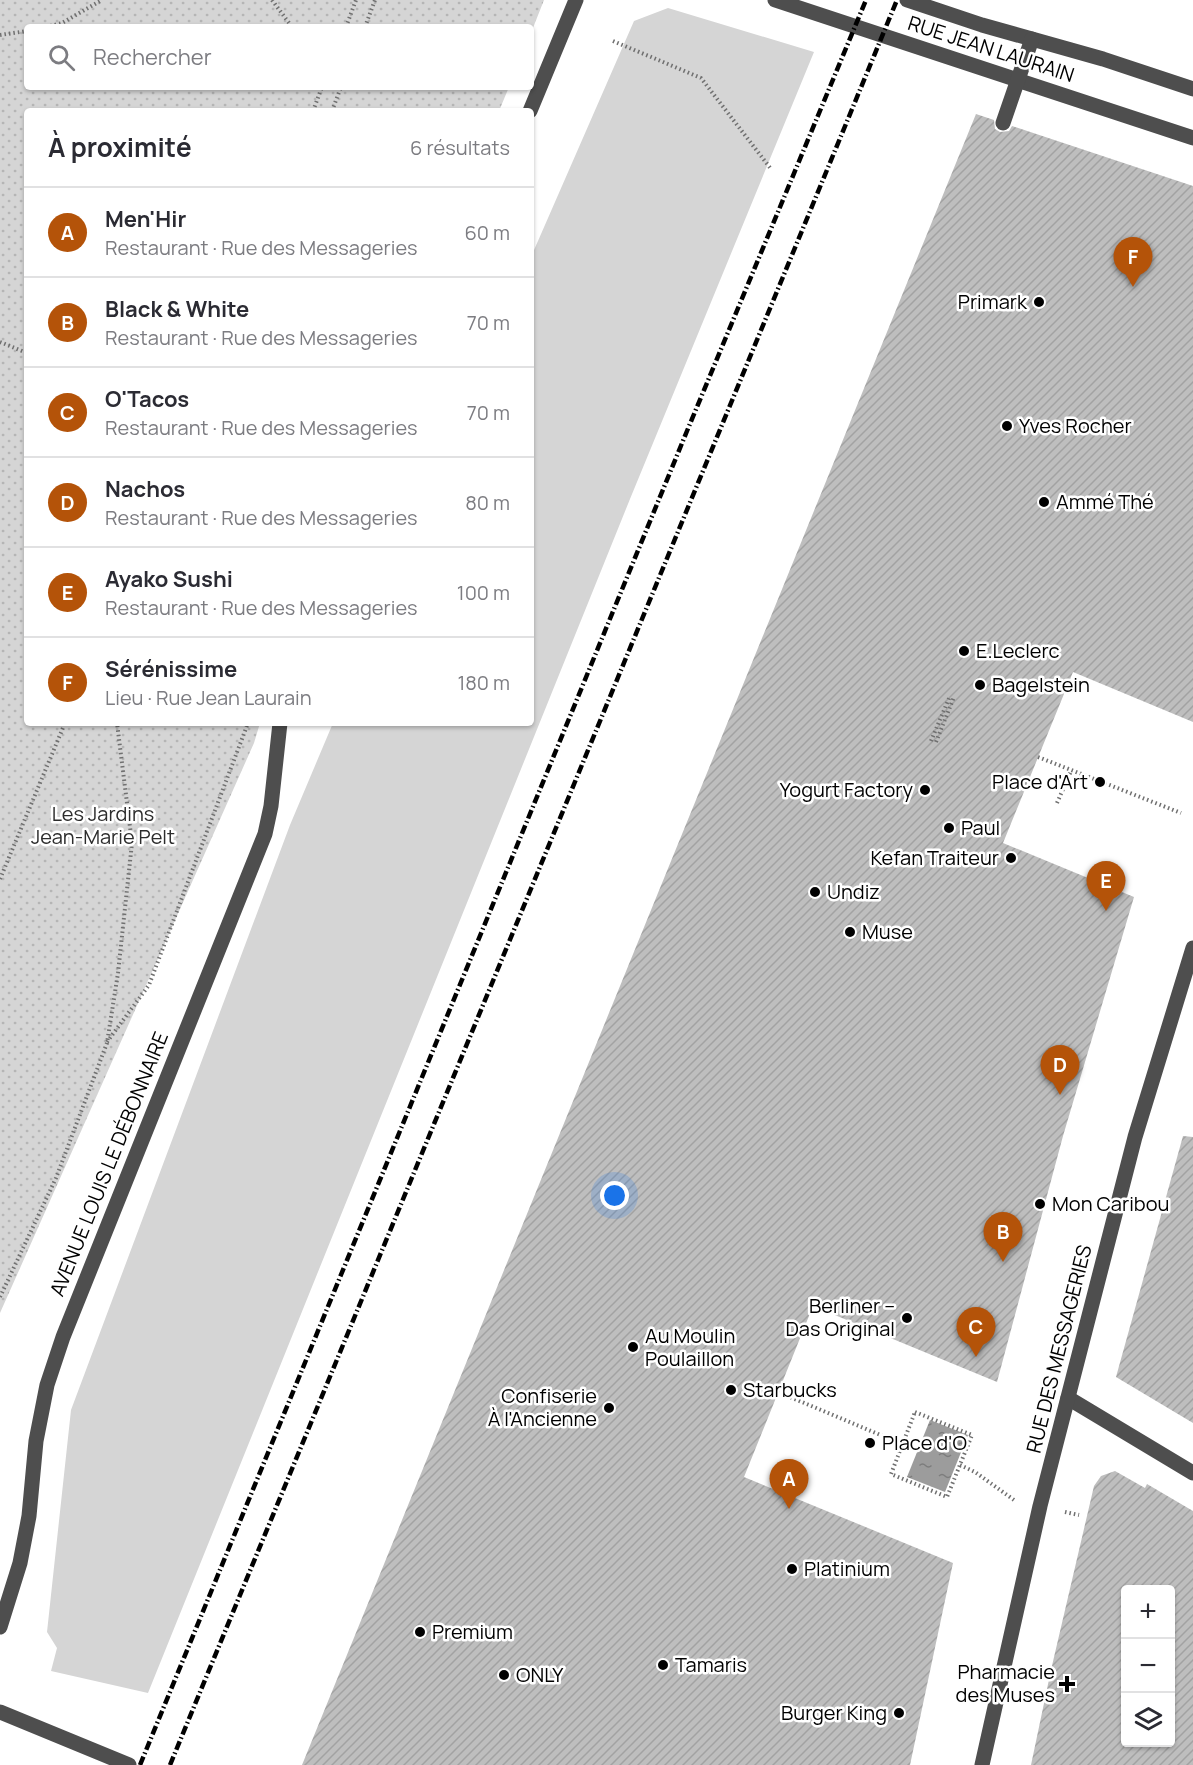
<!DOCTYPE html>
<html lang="fr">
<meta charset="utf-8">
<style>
:root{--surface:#fff;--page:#f2f2f3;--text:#2b2b33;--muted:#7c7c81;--line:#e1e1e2;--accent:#b45309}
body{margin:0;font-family:Manrope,sans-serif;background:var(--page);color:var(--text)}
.controls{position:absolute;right:18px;bottom:18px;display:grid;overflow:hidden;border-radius:6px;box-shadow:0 2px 4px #0004}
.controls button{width:54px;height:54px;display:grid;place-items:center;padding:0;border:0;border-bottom:2px solid var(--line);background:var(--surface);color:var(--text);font:30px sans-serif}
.you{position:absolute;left:615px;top:1196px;width:21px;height:21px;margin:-15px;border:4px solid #fff;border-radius:50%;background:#1a73e8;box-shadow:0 0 0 9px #1a73e833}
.badge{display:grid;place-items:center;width:39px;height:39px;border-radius:50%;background:var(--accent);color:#fff;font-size:20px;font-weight:700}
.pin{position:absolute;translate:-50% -50px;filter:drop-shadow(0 2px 3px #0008)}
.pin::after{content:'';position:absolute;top:32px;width:21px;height:18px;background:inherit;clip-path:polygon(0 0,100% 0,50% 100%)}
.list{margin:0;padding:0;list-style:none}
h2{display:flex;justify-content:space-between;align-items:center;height:78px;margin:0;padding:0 24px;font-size:26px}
h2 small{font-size:20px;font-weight:400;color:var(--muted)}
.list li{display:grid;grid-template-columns:39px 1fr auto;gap:18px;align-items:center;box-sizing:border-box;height:90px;padding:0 24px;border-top:2px solid var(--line)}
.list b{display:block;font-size:22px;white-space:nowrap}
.list p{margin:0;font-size:20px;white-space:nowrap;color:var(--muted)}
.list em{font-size:20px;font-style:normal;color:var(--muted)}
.icon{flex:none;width:33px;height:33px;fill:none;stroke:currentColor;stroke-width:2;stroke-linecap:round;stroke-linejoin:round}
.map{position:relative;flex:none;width:1193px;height:1765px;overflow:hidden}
.search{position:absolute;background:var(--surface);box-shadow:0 2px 4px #0004;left:24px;top:24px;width:510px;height:66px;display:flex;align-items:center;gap:15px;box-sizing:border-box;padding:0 21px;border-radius:6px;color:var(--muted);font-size:22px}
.panel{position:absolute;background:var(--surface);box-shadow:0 2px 4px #0004;left:24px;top:108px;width:510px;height:618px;border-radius:6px}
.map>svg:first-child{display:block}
.grass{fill:#d5d5d5}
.park{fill:url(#park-dots)}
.water{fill:url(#water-ripples)}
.building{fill:url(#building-hatch);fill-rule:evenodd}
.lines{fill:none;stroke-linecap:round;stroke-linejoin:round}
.path{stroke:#707070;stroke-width:4;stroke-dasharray:1.5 3;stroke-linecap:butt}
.minor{stroke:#4e4e4e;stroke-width:15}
.rail{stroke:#000;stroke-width:4.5;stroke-dasharray:9 3 1.5 3;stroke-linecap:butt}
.poi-dot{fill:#000;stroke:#fff;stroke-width:2}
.labels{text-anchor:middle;stroke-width:5;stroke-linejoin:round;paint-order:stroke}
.street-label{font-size:20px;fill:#000;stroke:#fff}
.poi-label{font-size:20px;fill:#000;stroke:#fff;text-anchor:start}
.park-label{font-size:20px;fill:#2c2c2c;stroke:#fff}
</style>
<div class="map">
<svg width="1193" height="1765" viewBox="0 0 1193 1765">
<defs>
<pattern id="park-dots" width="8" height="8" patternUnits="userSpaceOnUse" patternTransform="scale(1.5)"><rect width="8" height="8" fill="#d5d5d5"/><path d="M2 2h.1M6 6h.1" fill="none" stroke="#b5b5b5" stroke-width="1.8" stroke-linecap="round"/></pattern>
<pattern id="water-ripples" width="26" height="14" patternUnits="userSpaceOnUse" patternTransform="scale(1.5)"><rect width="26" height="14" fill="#9c9c9c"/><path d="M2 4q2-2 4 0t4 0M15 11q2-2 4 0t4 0" fill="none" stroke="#7d7d7d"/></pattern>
<pattern id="building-hatch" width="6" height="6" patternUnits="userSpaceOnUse" patternTransform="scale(1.5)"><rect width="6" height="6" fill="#bebebe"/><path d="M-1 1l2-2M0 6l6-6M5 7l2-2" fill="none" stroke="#a2a2a2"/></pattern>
</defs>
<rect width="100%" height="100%" fill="#fff"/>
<path class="grass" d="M668,8L814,52L630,499L148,1693L51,1671L57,1648L47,1632L71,1410L290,825L333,723H531V257L634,21Z"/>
<path class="park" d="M0,0H544L531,33V27H27V87H509L499,111H27V723H260L254,743L0,1313Z"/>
<path class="water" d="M930,1420L968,1435L945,1492L907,1477Z"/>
<g class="building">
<path d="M976,114L994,120L995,129L1000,132L1009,131L1012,126L1193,186V722L1073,672L1003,843L1134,897L1063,1136L997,1382L813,1306L744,1477L953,1563L910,1765H302Z"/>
<path d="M1183,1136L1193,1137V1423L1116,1377Z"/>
<path d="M1115,1471L1145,1488L1147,1484L1193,1511V1765H1031L1051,1670L1094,1486L1101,1476ZM1125,1590H1170V1743H1125Z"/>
</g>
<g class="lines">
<g class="path">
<path d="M272,0L292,27"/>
<path d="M46,27L62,23L102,0"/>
<path d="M346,27L356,0"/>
<path d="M365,27L375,0"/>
<path d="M0,35L27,31"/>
<path d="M613,41L701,78L771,169"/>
<path d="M313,111L322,87"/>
<path d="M332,111L341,87"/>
<path d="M0,342L27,353"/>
<path d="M931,741L950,696"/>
<path d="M936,742L954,697"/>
<path d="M1038,757L1181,813"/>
<path d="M1057,803L1071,771"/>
<path d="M0,879L65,723"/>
<path d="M107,1042L149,985L248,723"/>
<path d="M0,1297L56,1178L107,1043L118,973L132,843L117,723"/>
<path d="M778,1392L902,1444"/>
<path d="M915,1412L972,1435L947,1497L891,1474Z"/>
<path d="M960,1465L975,1472L1014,1500"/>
<path d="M1065,1512L1079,1515"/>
</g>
<g class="minor">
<path d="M775,0L1193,138"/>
<path d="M907,0L982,25L1103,59L1193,89"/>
<path d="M530,111L576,0"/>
<path d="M1003,123L1032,39"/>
<path d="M1068,1398L1193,1473"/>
<path d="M0,1627L20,1563L29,1516L36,1441L47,1385L63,1337L265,834L271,806L280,723"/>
<path d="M0,1712L129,1765"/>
<path d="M982,1765L1040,1506L1135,1137L1193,948"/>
</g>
<g class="rail">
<path d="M140,1765L687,431L866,0"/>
<path d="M170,1765L897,0"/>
</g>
</g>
<g class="poi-dot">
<circle cx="1039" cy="302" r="6"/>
<circle cx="1007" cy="426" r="6"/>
<circle cx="1044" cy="502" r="6"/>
<circle cx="964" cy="651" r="6"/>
<circle cx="980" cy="685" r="6"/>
<circle cx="1100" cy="782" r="6"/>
<circle cx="925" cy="790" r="6"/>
<circle cx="949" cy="828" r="6"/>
<circle cx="1011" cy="858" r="6"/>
<circle cx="815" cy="892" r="6"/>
<circle cx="850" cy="932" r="6"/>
<circle cx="1040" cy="1204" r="6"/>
<circle cx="907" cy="1318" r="6"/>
<circle cx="633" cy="1347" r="6"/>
<circle cx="731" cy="1390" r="6"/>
<circle cx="609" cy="1408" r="6"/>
<circle cx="870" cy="1443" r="6"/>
<circle cx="792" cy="1569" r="6"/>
<circle cx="420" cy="1632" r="6"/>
<circle cx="663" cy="1665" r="6"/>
<circle cx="504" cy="1675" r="6"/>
<path d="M1064 1675h6v6h6v6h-6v6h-6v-6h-6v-6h6z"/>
<circle cx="899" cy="1713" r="6"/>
</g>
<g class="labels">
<g class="street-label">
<text transform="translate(991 49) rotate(18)" y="7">RUE JEAN LAURAIN</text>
<text transform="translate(109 1164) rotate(-68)" y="7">AVENUE LOUIS LE DÉBONNAIRE</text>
<text transform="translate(1059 1349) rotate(-76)" y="7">RUE DES MESSAGERIES</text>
</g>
<g class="poi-label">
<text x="1027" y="309" text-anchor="end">Primark</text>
<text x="1019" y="433">Yves Rocher</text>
<text x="1056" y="509">Ammé Thé</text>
<text x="976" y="658">E.Leclerc</text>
<text x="992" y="692">Bagelstein</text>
<text x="1088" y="789" text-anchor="end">Place d'Art</text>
<text x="913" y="797" text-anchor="end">Yogurt Factory</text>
<text x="961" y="835">Paul</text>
<text x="999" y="865" text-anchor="end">Kefan Traiteur</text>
<text x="827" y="899">Undiz</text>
<text x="862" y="939">Muse</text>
<text x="1052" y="1211">Mon Caribou</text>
<text x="895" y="1313" text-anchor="end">Berliner –<tspan x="895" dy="23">Das Original</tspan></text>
<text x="645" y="1343">Au Moulin<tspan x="645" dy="23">Poulaillon</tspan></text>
<text x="743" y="1397">Starbucks</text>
<text x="597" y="1403" text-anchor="end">Confiserie<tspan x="597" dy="23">À l'Ancienne</tspan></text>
<text x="882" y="1450">Place d'O</text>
<text x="804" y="1576">Platinium</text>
<text x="432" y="1639">Premium</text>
<text x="675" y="1672">Tamaris</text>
<text x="1055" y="1679" text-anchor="end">Pharmacie<tspan x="1055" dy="23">des Muses</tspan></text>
<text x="516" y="1682">ONLY</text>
<text x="887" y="1720" text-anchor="end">Burger King</text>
</g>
<g class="park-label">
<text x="103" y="821">Les Jardins<tspan x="103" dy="23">Jean-Marie Pelt</tspan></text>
</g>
</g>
</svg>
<div class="controls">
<button>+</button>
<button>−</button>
<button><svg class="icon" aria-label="layers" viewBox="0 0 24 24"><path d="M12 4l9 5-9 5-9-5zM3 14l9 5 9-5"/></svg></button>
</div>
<div class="you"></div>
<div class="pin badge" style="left:789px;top:1509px">A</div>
<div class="pin badge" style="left:1003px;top:1262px">B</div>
<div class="pin badge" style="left:976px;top:1357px">C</div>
<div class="pin badge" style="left:1060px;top:1095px">D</div>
<div class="pin badge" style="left:1106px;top:911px">E</div>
<div class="pin badge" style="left:1133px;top:287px">F</div>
<div class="search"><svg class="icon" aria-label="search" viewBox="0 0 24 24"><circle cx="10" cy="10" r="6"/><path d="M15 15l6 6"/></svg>Rechercher</div>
<section class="panel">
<h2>À proximité<small>6 résultats</small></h2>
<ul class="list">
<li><span class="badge">A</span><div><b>Men'Hir</b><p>Restaurant · Rue des Messageries</p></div><em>60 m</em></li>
<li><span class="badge">B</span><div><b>Black &amp; White</b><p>Restaurant · Rue des Messageries</p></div><em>70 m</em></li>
<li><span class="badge">C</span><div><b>O'Tacos</b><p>Restaurant · Rue des Messageries</p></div><em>70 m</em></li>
<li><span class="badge">D</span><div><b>Nachos</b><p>Restaurant · Rue des Messageries</p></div><em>80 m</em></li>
<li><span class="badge">E</span><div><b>Ayako Sushi</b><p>Restaurant · Rue des Messageries</p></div><em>100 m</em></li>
<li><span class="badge">F</span><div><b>Sérénissime</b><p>Lieu · Rue Jean Laurain</p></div><em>180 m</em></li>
</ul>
</section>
</div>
